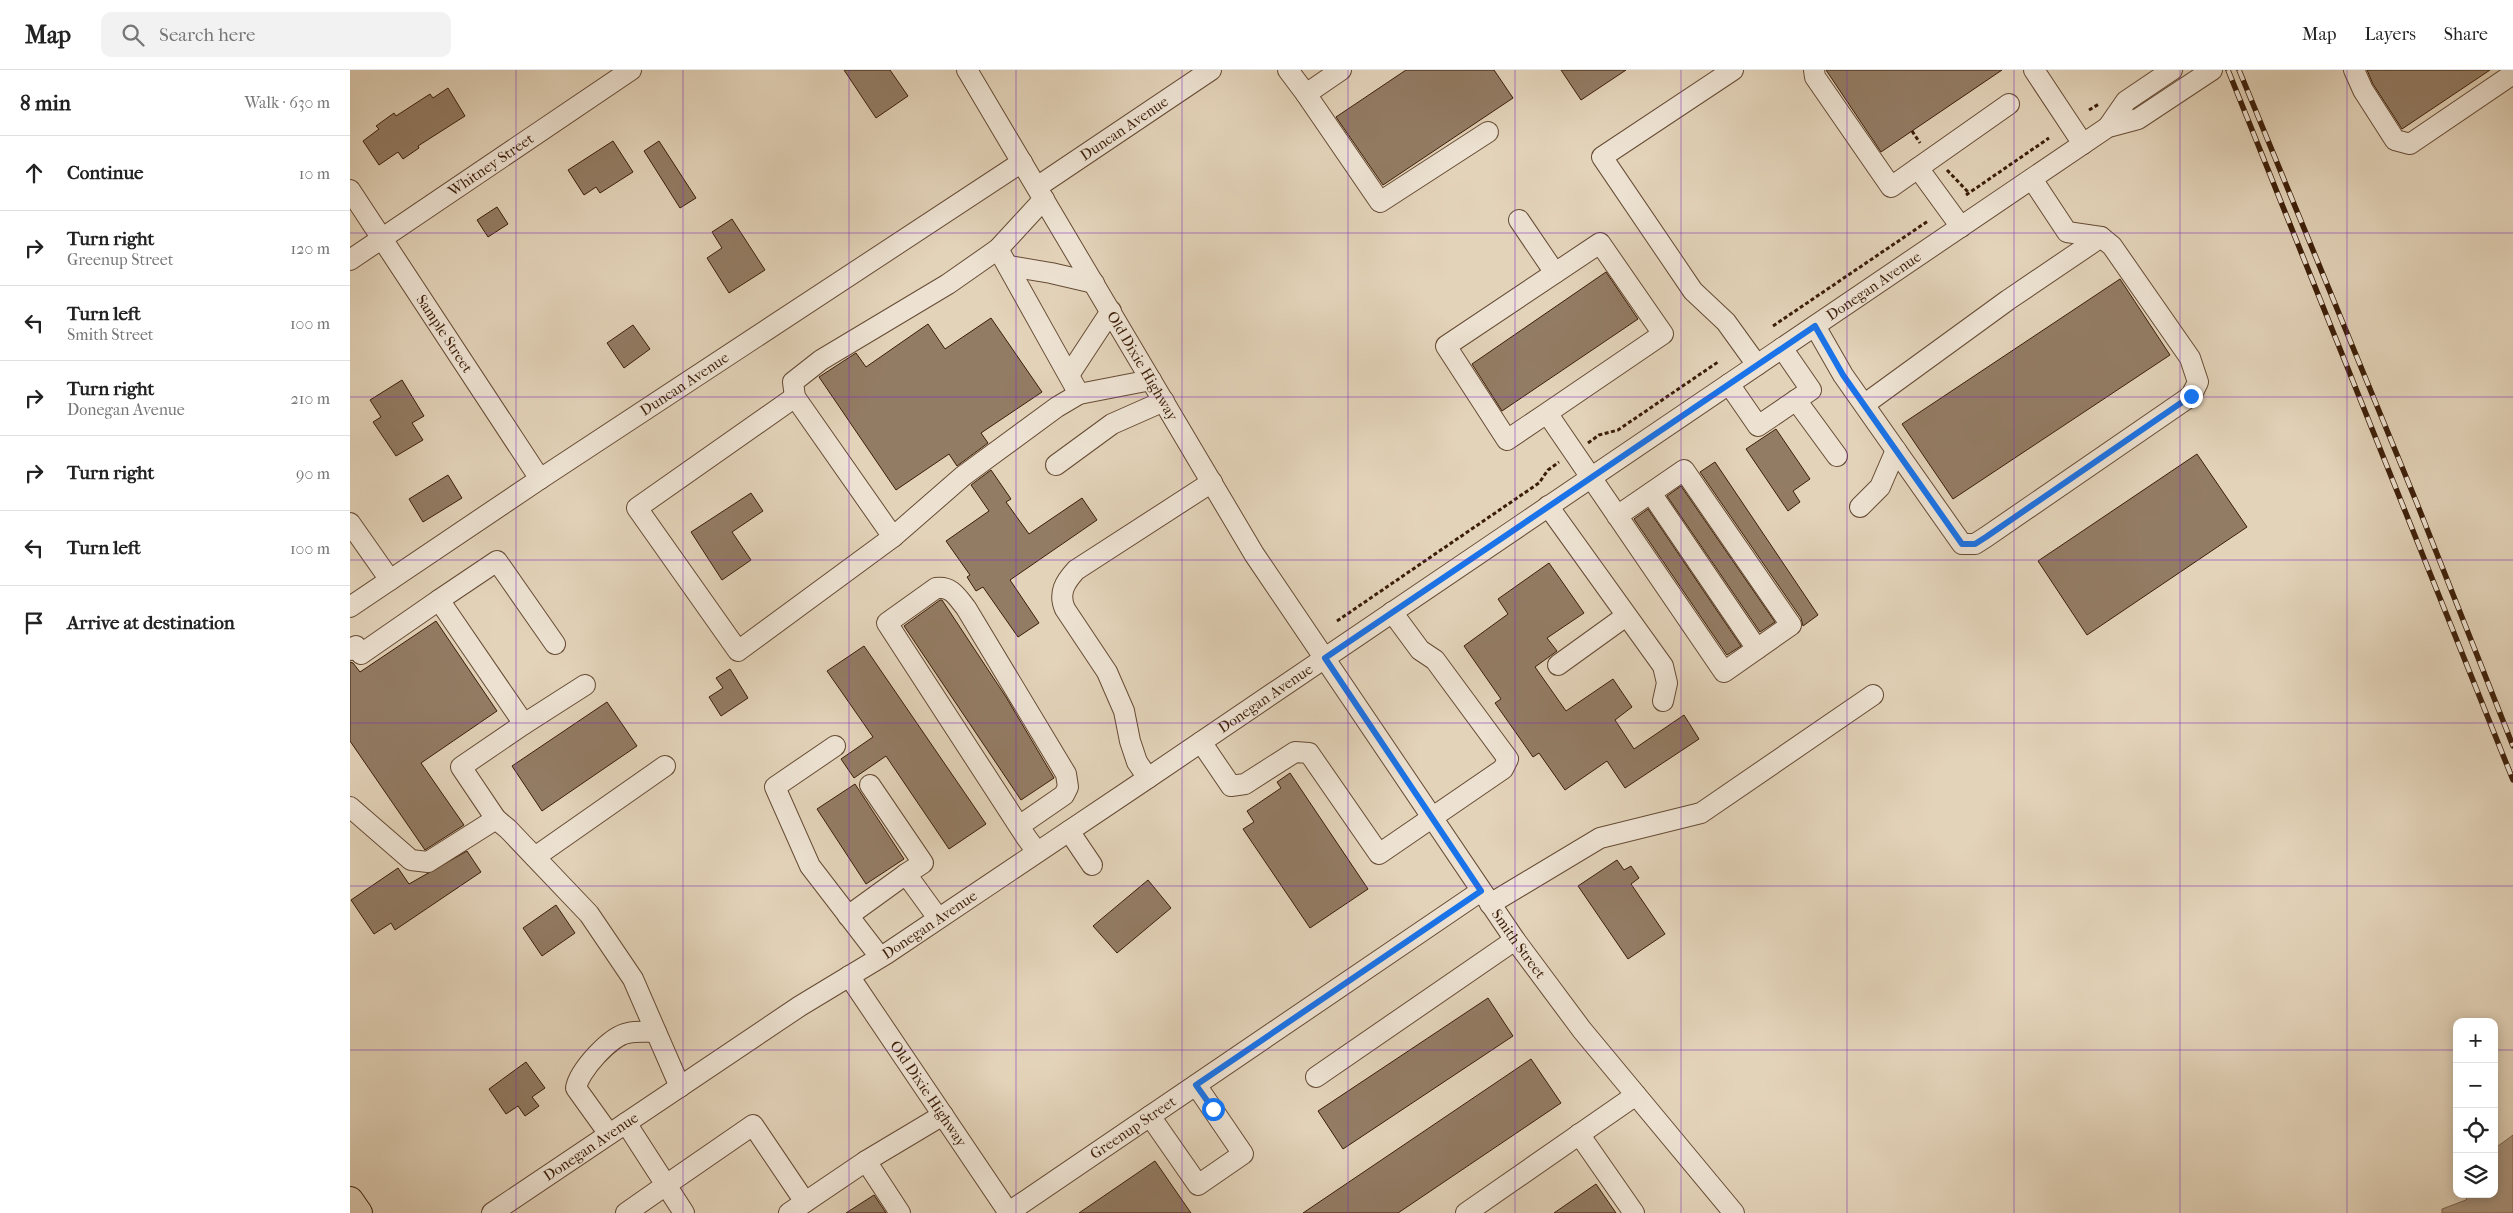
<!DOCTYPE html>
<meta charset="utf-8">
<style>
:root{--surface:#fff;--page:#f2f2f2;--text:#222;--muted:#767676;--line:#e0e0e0}
body{margin:0;font-family:"IM FELL French Canon",serif;background:var(--page);color:var(--text)}
.controls{position:absolute;right:15px;bottom:15px;display:grid;overflow:hidden;border-radius:10px;box-shadow:0 2px 12px #0003}
.controls button{width:45px;height:45px;display:grid;place-items:center;padding:0;border:0;border-bottom:1px solid var(--line);background:var(--surface);color:var(--text);font:25px sans-serif}
.stop{position:absolute;width:15px;height:15px;margin:-11px;border:4px solid #1a73e8;border-radius:50%;background:#fff}
.stop.end{background:#1a73e8;border-color:#fff;box-shadow:0 1px 5px #0008}
.list{margin:0;padding:0;list-style:none}
h2{display:flex;justify-content:space-between;align-items:center;height:65px;margin:0;padding:0 20px;font-size:21px}
h2 small{font-size:16px;font-weight:400;color:var(--muted)}
.list li{display:grid;grid-template-columns:32px 1fr auto;gap:15px;align-items:center;box-sizing:border-box;height:75px;padding:0 20px;border-top:1px solid var(--line)}
.list b{display:block;font-size:19px;white-space:nowrap}
.list p{margin:0;font-size:16px;white-space:nowrap;color:var(--muted)}
.list em{font-size:16px;font-style:normal;color:var(--muted)}
.icon{flex:none;width:28px;height:28px;fill:none;stroke:currentColor;stroke-width:2;stroke-linecap:round;stroke-linejoin:round}
.map{position:relative;flex:none;width:2163px;height:1143px;overflow:hidden}
header{display:flex;align-items:center;gap:30px;box-sizing:border-box;height:70px;padding:0 25px;background:var(--surface);border-bottom:1px solid var(--line)}
header strong{font-size:24px}
nav{display:flex;gap:28px;margin-inline-start:auto;font-size:18px}
.search{width:350px;height:45px;background:var(--page);display:flex;align-items:center;gap:12px;box-sizing:border-box;padding:0 18px;border-radius:10px;color:var(--muted);font-size:19px}
main{display:flex}
aside{flex:1;background:var(--surface)}
.map>svg:first-child{display:block}
.water{fill:#aa957d;stroke:#7e654e}
.building{fill:#937c64;stroke:#3c1e08}
.lines{fill:none;stroke-linecap:round;stroke-linejoin:round}
.minor-casing{stroke:#664b34;stroke-width:22}
.major-casing{stroke:#3c1e08;stroke-width:28}
.path{stroke:#3c1e08;stroke-width:3;stroke-dasharray:4 2.5;stroke-linecap:butt}
.minor{stroke:#ede2d2;stroke-width:20}
.major{stroke:#e3d3b9;stroke-width:26}
.rail-casing{stroke:#3c1e08;stroke-width:5.5}
.rail{stroke:#ede2d2;stroke-width:4;stroke-dasharray:11;stroke-linecap:butt}
.route{stroke:#1a73e8;stroke-width:6}
.grid{fill:none;stroke:#7b2cbf;stroke-width:1;stroke-opacity:0.55}
.labels{text-anchor:middle;stroke-width:4;stroke-linejoin:round;paint-order:stroke}
.street-label{font-size:15px;fill:#3c1e08;stroke:#ede2d2}
</style>
<header>
<strong>Map</strong>
<div class="search"><svg class="icon" aria-label="search" viewBox="0 0 24 24"><circle cx="10" cy="10" r="6"/><path d="M15 15l6 6"/></svg>Search here</div>
<nav><a>Map</a><a>Layers</a><a>Share</a></nav>
</header>
<main>
<aside>
<h2>8 min<small>Walk · 630 m</small></h2>
<ul class="list">
<li><svg class="icon" aria-label="ahead" viewBox="0 0 24 24"><path d="M12 20V5M6 11l6-6 6 6"/></svg><div><b>Continue</b></div><em>10 m</em></li>
<li><svg class="icon" aria-label="right" viewBox="0 0 24 24"><path d="M7 20v-9h11M14 6l5 5-5 5"/></svg><div><b>Turn right</b><p>Greenup Street</p></div><em>120 m</em></li>
<li><svg class="icon" aria-label="left" viewBox="0 0 24 24"><path d="M17 20v-9H6M10 6l-5 5 5 5"/></svg><div><b>Turn left</b><p>Smith Street</p></div><em>100 m</em></li>
<li><svg class="icon" aria-label="right" viewBox="0 0 24 24"><path d="M7 20v-9h11M14 6l5 5-5 5"/></svg><div><b>Turn right</b><p>Donegan Avenue</p></div><em>210 m</em></li>
<li><svg class="icon" aria-label="right" viewBox="0 0 24 24"><path d="M7 20v-9h11M14 6l5 5-5 5"/></svg><div><b>Turn right</b></div><em>90 m</em></li>
<li><svg class="icon" aria-label="left" viewBox="0 0 24 24"><path d="M17 20v-9H6M10 6l-5 5 5 5"/></svg><div><b>Turn left</b></div><em>100 m</em></li>
<li><svg class="icon" aria-label="arrive" viewBox="0 0 24 24"><path d="M6 21V4h12l-3 4 3 4H6"/></svg><div><b>Arrive at destination</b></div></li>
</ul>
</aside>
<div class="map">
<svg width="2163" height="1143" viewBox="0 0 2163 1143">
<rect width="100%" height="100%" fill="#e3d3b9"/>
<filter id="stains"><feTurbulence type="fractalNoise" baseFrequency=".004" numOctaves="4"/><feColorMatrix values="0 0 0 0 .2 0 0 0 0 .09 0 0 0 0 .02 0 0 0 .5 -.17"/></filter>
<radialGradient id="worn" r=".72"><stop offset=".6" stop-color="#630" stop-opacity="0"/><stop offset="1" stop-color="#630" stop-opacity=".3"/></radialGradient>
<path class="water" d="M2163,1065V1143H2092V1139L2116,1130L2118,1124H2144V1079Z"/>
<g class="building">
<path d="M494,0H540L558,26L526,48Z"/>
<path d="M1056,0H1144L1163,28L1033,115L986,47Z"/>
<path d="M1211,0H1276L1231,30Z"/>
<path d="M1476,0H1652L1531,82Z"/>
<path d="M2017,0H2140L2052,59L2023,14Z"/>
<path d="M98,18L115,46L68,76L69,78L53,89L48,82L29,95L13,71L29,59L26,56L44,43L46,46L80,24L83,28Z"/>
<path d="M263,71L283,102L250,123L246,117L234,125L218,100Z"/>
<path d="M309,71L346,128L330,138L294,81Z"/>
<path d="M147,137L158,154L138,167L127,150Z"/>
<path d="M382,149L415,200L379,223L357,188L372,178L362,162Z"/>
<path d="M1256,202L1288,249L1152,341L1122,294Z"/>
<path d="M1770,209L1820,285L1603,429L1552,354Z"/>
<path d="M641,248L692,322L631,363L638,373L607,396L599,384L546,420L469,307L506,283L516,297L578,254L595,279Z"/>
<path d="M283,255L300,279L274,298L257,273Z"/>
<path d="M52,310L74,346L62,353L73,370L46,386L23,352L31,347L20,330Z"/>
<path d="M1426,359L1460,409L1443,421L1450,432L1438,441L1396,379Z"/>
<path d="M1847,384L1897,457L1737,565L1688,491Z"/>
<path d="M1365,392L1468,545L1453,556L1451,548L1350,402Z"/>
<path d="M641,400L661,429L656,432L679,464L732,428L747,450L660,510L689,553L668,567L633,517L626,521L617,507L620,505L596,471L639,441L621,415Z"/>
<path d="M98,405L112,428L73,452L59,429Z"/>
<path d="M1331,416L1425,552L1410,562L1317,426Z"/>
<path d="M401,423L413,441L382,462L401,490L372,510L341,462Z"/>
<path d="M1298,439L1391,576L1377,585L1284,449Z"/>
<path d="M1199,493L1234,543L1197,568L1207,581L1185,597L1216,641L1263,609L1282,637L1265,650L1284,679L1334,645L1349,669L1275,718L1257,691L1215,720L1189,683L1183,687L1145,633L1151,629L1114,576L1158,544L1148,529Z"/>
<path d="M590,530H592L656,627L704,708L671,730L554,556Z"/>
<path d="M86,551L147,641L71,693L114,755L75,780L0,671V592L3,593L10,602Z"/>
<path d="M514,576L636,754L599,779L536,686L504,708L491,689L523,667L477,601Z"/>
<path d="M380,599L398,628L371,646L359,627L373,618L366,608Z"/>
<path d="M257,632L287,676L192,741L162,696Z"/>
<path d="M940,703L1018,819L960,858L893,759L904,752L897,741L931,718L927,712Z"/>
<path d="M505,714L554,789L516,814L467,739Z"/>
<path d="M117,781L131,802L45,860L41,853L24,864L1,830L48,798L59,814Z"/>
<path d="M1267,790L1274,800L1281,796L1289,808L1281,814L1315,864L1278,889L1228,816Z"/>
<path d="M798,810L821,838L767,883L743,856Z"/>
<path d="M206,835L225,863L192,886L173,858Z"/>
<path d="M1138,928L1163,966L993,1079L968,1041Z"/>
<path d="M1181,989L1211,1033L1048,1143H953Z"/>
<path d="M176,992L195,1018L182,1027L189,1036L175,1046L168,1036L156,1044L139,1019Z"/>
<path d="M805,1091L841,1143H729Z"/>
<path d="M1246,1114L1266,1143H1204Z"/>
<path d="M524,1125L536,1143H496Z"/>
</g>
<g class="lines">
<g class="minor-casing">
<g id="minor">
<path id="s1" d="M617,0L904,484L1165,870L1232,960L1384,1143"/>
<path d="M938,0L956,24L991,0"/>
<path d="M1383,0L1252,87L1343,221L1376,252L1407,295"/>
<path d="M1464,0L1465,7L1541,117L1659,34"/>
<path d="M1684,0L1733,74"/>
<path d="M2004,0L2013,20L2045,70L2060,74L2163,4"/>
<path d="M956,24L1030,132L1138,62"/>
<path d="M1758,57L1776,31L1822,0"/>
<path d="M1568,98L1611,157"/>
<path id="s2" d="M687,117L861,0"/>
<path id="s3" d="M0,120L190,409"/>
<path d="M694,129L648,179L598,214L471,290L443,312L445,327L543,467L613,406L707,337L729,324L801,310"/>
<path d="M1169,150L1205,203"/>
<path d="M648,179L729,324"/>
<path id="s4" d="M0,190L281,0"/>
<path d="M659,196L701,203L744,213"/>
<path d="M1465,256L1493,305L1612,474H1625L1636,467L1841,326L1848,312L1840,288L1762,176L1751,167L1717,162L1682,109"/>
<path d="M719,305L761,241"/>
<path d="M1379,314L1408,356L1461,320L1432,278"/>
<path d="M445,327L287,438L388,581L543,467"/>
<path d="M1446,330L1487,386"/>
<path d="M1515,334L1658,230L1751,167"/>
<path d="M1197,343L1313,264L1250,173L1096,276L1157,370L1197,343L1374,602L1441,555L1334,400L1267,446"/>
<path d="M706,395L762,354L814,331"/>
<path d="M1301,423L1407,579"/>
<path d="M1198,436L1313,596L1317,613L1313,631"/>
<path d="M1510,437L1530,417L1546,380"/>
<path d="M0,453L40,510"/>
<path d="M89,530L147,491L205,574"/>
<path id="s5" d="M0,537L190,409L672,92"/>
<path d="M0,580L6,576L11,584L89,530L174,654L111,697L146,749"/>
<path d="M1208,595L1276,546"/>
<path d="M174,654L235,615"/>
<path d="M851,672L881,716L895,714L945,682L959,683L1029,784L1153,699L1158,689L1085,590L1070,580L1042,542"/>
<path d="M485,676L425,717L460,796L530,887"/>
<path d="M798,708L787,692L780,671L774,641L757,602L715,539C708,523 715,512 726,500L862,412"/>
<path d="M520,715L573,793L556,804"/>
<path d="M0,737L61,790L78,792L146,749L158,759L239,844L283,909L330,1017"/>
<path d="M669,756L714,725L718,717L716,704L616,538C607,527 602,516 586,518L537,553L676,767L687,782"/>
<path d="M719,761L742,795"/>
<path d="M185,787L315,696"/>
<path d="M1140,834L1250,768L1351,743L1523,625"/>
<path d="M498,846L556,804L588,848"/>
<path id="s6" d="M499,906L659,1143"/>
<path d="M966,1007L1165,870"/>
<path d="M800,1046L848,1115L893,1084L846,1015"/>
<path d="M259,1064L226,1018C229,1001 260,966 278,963C287,961 297,962 306,962"/>
<path d="M1229,1064L1284,1143"/>
<path d="M516,1091L550,1143"/>
<path id="s7" d="M659,1142L1131,821"/>
<path id="s8" d="M142,1143L450,936L536,884L798,708L1758,57L1788,49L1862,0"/>
<path d="M276,1143L316,1115L276,1053"/>
<path d="M334,1143L316,1115L403,1055L455,1132"/>
<path d="M439,1143L516,1091L593,1045"/>
<path d="M1116,1143L1286,1025"/>
</g>
</g>
<g class="major-casing">
<path id="major" d="M0,1130L9,1143"/>
</g>
<g class="path">
<path d="M1739,40L1749,34"/>
<path d="M1562,61L1570,73"/>
<path d="M1597,100L1619,123"/>
<path d="M1616,125L1699,68"/>
<path d="M1423,256L1578,151"/>
<path d="M1238,373L1249,365L1268,360L1368,292"/>
<path d="M987,551L1189,413L1198,400L1209,392"/>
</g>
<use href="#minor" class="minor"/>
<use href="#major" class="major"/>
<g class="rail-casing">
<g id="rail">
<path d="M1878,0L2163,710"/>
<path d="M1889,0L2066,431L2163,676"/>
</g>
</g>
<use href="#rail" class="rail"/>
</g>
<g class="lines">
<path class="route" d="M863,1039L846,1015L1131,821L975,588L1465,256L1493,305L1612,474H1625L1636,467L1841,326"/>
</g>
<path class="grid" d="M166,0V1143M333,0V1143M499,0V1143M666,0V1143M832,0V1143M998,0V1143M1165,0V1143M1331,0V1143M1497,0V1143M1664,0V1143M1830,0V1143M1997,0V1143M0,163H2163M0,327H2163M0,490H2163M0,653H2163M0,816H2163M0,980H2107M2144,980H2163"/>
<g class="labels">
<g class="street-label">
<text dy="5" stroke="none"><textPath href="#s2" startOffset="105">Duncan Avenue</textPath></text>
<text dy="5" stroke="none"><textPath href="#s4" startOffset="170">Whitney Street</textPath></text>
<text dy="5" stroke="none"><textPath href="#s8" startOffset="1664">Donegan Avenue</textPath></text>
<text dy="5" stroke="none"><textPath href="#s3" startOffset="172">Sample Street</textPath></text>
<text dy="5" stroke="none"><textPath href="#s1" startOffset="344">Old Dixie Highway</textPath></text>
<text dy="5" stroke="none"><textPath href="#s5" startOffset="402">Duncan Avenue</textPath></text>
<text dy="5" stroke="none"><textPath href="#s8" startOffset="929">Donegan Avenue</textPath></text>
<text dy="5" stroke="none"><textPath href="#s8" startOffset="524">Donegan Avenue</textPath></text>
<text dy="5" stroke="none"><textPath href="#s1" startOffset="1034">Smith Street</textPath></text>
<text dy="5" stroke="none"><textPath href="#s6" startOffset="142">Old Dixie Highway</textPath></text>
<text dy="5" stroke="none"><textPath href="#s7" startOffset="150">Greenup Street</textPath></text>
<text dy="5" stroke="none"><textPath href="#s8" startOffset="119">Donegan Avenue</textPath></text>
</g>
</g>
<rect width="100%" height="100%" filter="url(#stains)"/>
<rect width="100%" height="100%" fill="url(#worn)"/>
</svg>
<div class="controls">
<button>+</button>
<button>−</button>
<button><svg class="icon" aria-label="locate" viewBox="0 0 24 24"><circle cx="12" cy="12" r="6"/><path d="M12 2v4M12 18v4M2 12h4M18 12h4"/></svg></button>
<button><svg class="icon" aria-label="layers" viewBox="0 0 24 24"><path d="M12 4l9 5-9 5-9-5zM3 14l9 5 9-5"/></svg></button>
</div>
<div class="stop" style="left:863px;top:1039px"></div>
<div class="stop end" style="left:1841px;top:326px"></div>
</div>
</main>
